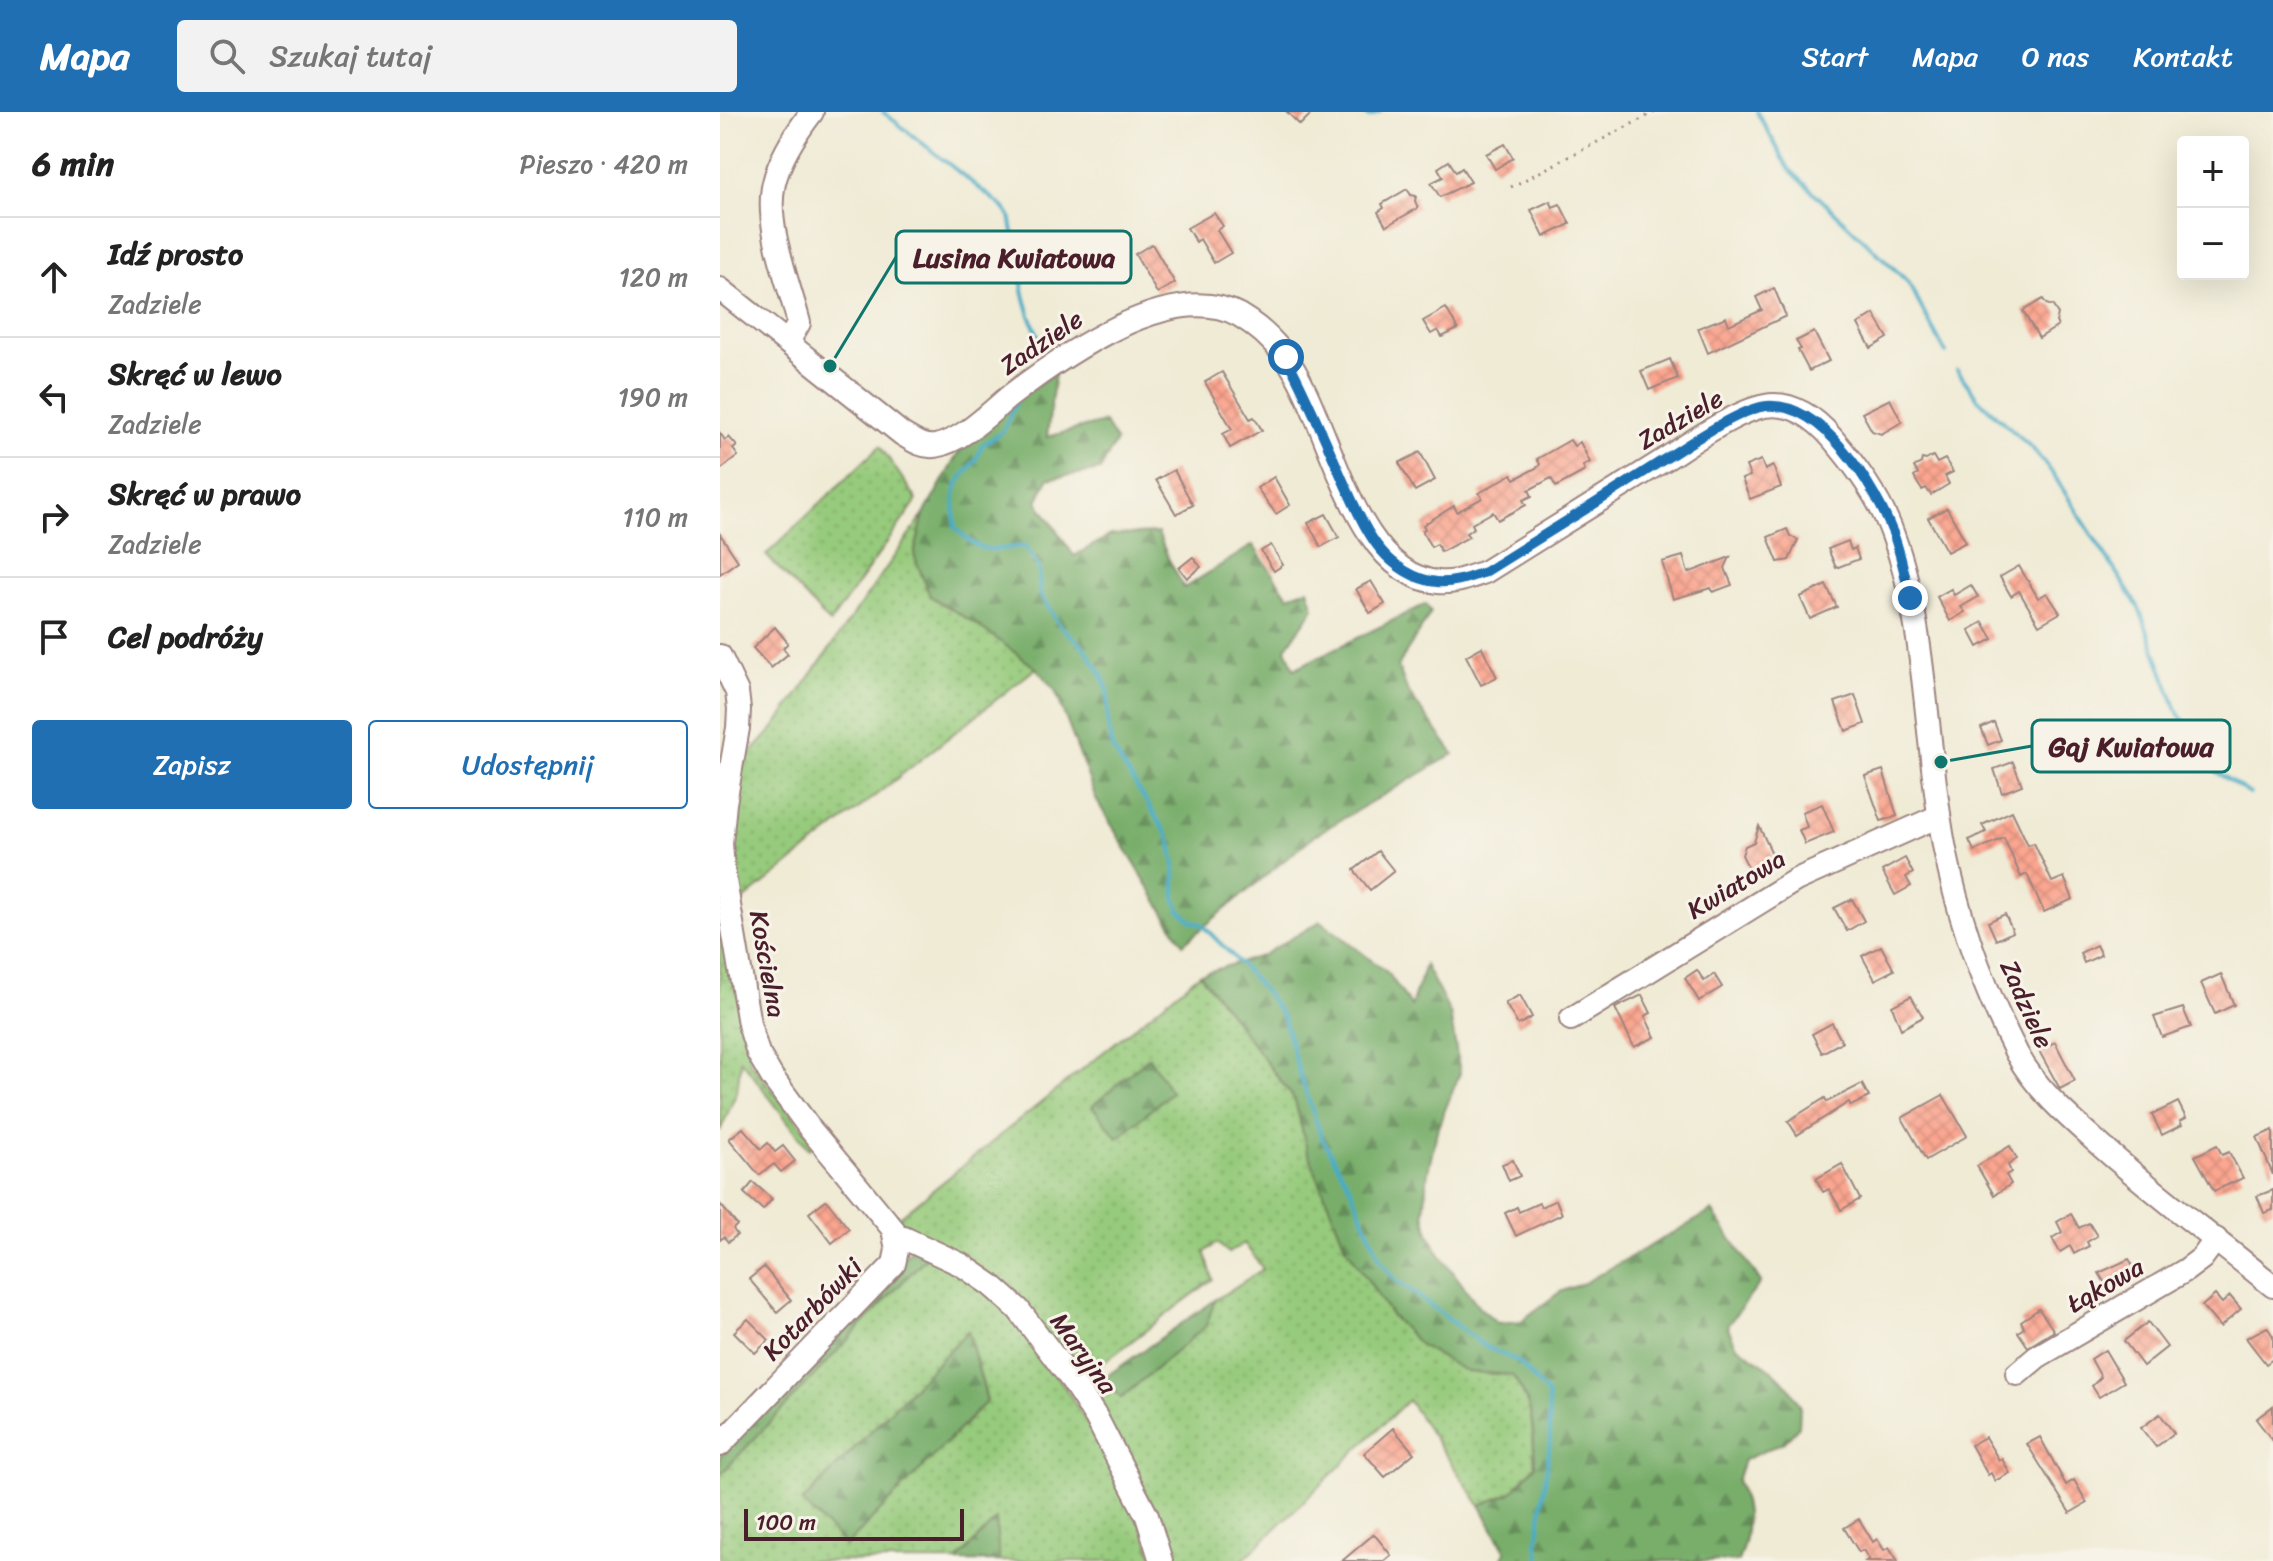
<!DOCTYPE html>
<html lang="pl">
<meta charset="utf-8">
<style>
:root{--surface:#fff;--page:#f2f2f2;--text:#222;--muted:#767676;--line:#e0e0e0;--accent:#1f6fb2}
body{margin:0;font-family:Sriracha,sans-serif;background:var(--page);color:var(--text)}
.controls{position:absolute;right:24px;top:24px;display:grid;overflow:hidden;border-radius:8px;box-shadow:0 8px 32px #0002}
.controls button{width:72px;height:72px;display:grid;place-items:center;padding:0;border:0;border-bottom:2px solid var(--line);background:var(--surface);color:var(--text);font:40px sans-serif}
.scale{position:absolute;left:24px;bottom:20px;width:220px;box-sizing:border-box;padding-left:8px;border:4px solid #4a1f2b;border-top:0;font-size:22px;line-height:28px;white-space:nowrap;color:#4a1f2b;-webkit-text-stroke:6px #f7f3e8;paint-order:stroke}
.stop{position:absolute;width:24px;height:24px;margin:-18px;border:6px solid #1f6fb2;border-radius:50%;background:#fff}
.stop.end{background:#1f6fb2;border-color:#fff;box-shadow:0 2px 8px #0008}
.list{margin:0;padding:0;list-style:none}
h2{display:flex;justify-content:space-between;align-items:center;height:104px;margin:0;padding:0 32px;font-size:34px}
h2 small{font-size:26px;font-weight:400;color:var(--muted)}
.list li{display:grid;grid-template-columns:52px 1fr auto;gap:24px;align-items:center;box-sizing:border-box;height:120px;padding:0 32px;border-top:2px solid var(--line)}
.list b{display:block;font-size:30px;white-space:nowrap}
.list p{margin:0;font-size:26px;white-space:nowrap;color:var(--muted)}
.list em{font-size:26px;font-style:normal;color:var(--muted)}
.actions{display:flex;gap:16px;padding:24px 32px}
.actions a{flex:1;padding:18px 0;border:2px solid var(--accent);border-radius:8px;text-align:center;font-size:28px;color:var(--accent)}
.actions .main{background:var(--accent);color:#fff}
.icon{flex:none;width:44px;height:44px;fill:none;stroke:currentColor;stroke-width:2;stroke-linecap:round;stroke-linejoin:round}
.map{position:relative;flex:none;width:1553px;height:1449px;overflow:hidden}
header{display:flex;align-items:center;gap:48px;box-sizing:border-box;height:112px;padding:0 40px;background:var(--accent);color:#fff}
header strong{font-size:38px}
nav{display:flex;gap:44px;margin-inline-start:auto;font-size:28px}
.search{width:560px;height:72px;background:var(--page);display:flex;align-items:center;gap:20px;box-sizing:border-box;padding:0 28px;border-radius:8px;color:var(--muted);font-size:30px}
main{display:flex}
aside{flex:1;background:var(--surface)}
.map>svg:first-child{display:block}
.grass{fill:url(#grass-dots);stroke:#707453;stroke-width:2;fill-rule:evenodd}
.forest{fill:url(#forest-firs);stroke:#61664b;stroke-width:2}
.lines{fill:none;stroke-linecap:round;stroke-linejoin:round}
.stream{stroke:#46acc6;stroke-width:4}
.building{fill:url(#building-cross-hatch)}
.minor-casing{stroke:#9d8580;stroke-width:26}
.path{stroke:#9d8580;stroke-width:3;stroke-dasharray:2 6;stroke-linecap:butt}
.minor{stroke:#fff;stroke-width:22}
.route{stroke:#1f6fb2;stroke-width:10}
.labels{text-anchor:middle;stroke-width:6;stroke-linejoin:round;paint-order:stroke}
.street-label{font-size:26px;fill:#4a1f2b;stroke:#f7f3e8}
.leader{fill:none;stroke:#0f766e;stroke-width:3}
.callout-dot{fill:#0f766e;stroke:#f7f3e8;stroke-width:3}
.callout{fill:#f7f3e8;stroke:#0f766e;stroke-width:3}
.callout-label{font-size:28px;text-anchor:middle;font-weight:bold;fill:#4a1f2b}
</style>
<header>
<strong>Mapa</strong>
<div class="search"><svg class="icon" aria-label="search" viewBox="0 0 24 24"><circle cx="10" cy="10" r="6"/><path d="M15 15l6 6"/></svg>Szukaj tutaj</div>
<nav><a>Start</a><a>Mapa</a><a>O nas</a><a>Kontakt</a></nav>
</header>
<main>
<aside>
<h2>6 min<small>Pieszo · 420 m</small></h2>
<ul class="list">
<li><svg class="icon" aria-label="ahead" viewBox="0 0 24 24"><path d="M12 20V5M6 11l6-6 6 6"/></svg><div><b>Idź prosto</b><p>Zadziele</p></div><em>120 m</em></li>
<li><svg class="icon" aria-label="left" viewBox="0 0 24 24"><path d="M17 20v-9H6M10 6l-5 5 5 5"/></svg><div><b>Skręć w lewo</b><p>Zadziele</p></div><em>190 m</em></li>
<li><svg class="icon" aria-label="right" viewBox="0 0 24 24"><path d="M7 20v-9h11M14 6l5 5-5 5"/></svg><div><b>Skręć w prawo</b><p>Zadziele</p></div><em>110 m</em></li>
<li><svg class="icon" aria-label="arrive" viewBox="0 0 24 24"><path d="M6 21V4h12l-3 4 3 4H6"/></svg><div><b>Cel podróży</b></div></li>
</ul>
<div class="actions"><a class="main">Zapisz</a><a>Udostępnij</a></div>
</aside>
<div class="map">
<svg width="1553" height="1449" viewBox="0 0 1553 1449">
<defs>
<pattern id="grass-dots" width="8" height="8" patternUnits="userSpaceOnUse" patternTransform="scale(2)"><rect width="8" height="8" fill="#96ca7b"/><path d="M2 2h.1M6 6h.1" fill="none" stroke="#83ad6a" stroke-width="1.8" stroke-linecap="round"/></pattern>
<pattern id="forest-firs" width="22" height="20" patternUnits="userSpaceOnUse" patternTransform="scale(2)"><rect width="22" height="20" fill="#78ae6b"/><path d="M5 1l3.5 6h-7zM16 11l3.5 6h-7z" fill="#648d58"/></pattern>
<pattern id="building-cross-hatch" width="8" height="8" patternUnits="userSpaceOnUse" patternTransform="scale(2)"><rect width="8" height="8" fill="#faa690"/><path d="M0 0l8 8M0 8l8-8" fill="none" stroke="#d88e7c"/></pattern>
</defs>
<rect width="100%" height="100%" fill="#f7f3e8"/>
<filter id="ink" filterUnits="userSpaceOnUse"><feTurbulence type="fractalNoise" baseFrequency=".0125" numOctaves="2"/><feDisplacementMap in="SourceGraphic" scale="16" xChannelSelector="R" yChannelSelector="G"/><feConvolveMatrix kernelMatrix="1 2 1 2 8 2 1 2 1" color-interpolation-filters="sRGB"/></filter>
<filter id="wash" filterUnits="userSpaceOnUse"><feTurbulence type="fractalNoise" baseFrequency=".006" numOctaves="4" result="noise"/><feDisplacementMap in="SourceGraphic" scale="32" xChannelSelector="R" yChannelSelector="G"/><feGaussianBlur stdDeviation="1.8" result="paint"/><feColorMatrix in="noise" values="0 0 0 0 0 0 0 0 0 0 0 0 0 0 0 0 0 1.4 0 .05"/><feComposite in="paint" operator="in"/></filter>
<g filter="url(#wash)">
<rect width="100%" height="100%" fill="#f0ebd5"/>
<g class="grass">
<path d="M160,334L197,388L110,511L46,443Z"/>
<path d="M204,402L194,443L210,484L259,514L316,556L16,794L8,701L22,651L54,616Z"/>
<path d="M0,781L30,950L95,1031L89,1037L21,948L17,980L0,1019Z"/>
<path d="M480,862L575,988L587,1038L625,1133L671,1203L700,1233L746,1260L792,1263C815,1295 812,1316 815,1354L791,1381L760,1393L688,1288L522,1449H452L443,1412L366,1276L384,1266L401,1286L485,1214L495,1188L543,1157L524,1131L509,1141L497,1131L485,1140L493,1167L362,1267L213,1128L177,1107Z"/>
<path d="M208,1143L252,1168L315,1228L406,1372L435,1449H279L275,1408L237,1449H0V1363ZM248,1219L267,1288L126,1433L82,1390Z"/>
</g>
<g class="forest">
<path d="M335,260L327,325L384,310L396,329L380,358L328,367L317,389L354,444L391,423L438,421L448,446L464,476L533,433L568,484L588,477L594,496L566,536L574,557L706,492L711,500L678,554L688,580L734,642L595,723L463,832L377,689L335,578L316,556L259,514L210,484L194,443L204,402L240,338L295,288Z"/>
<path d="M601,809L668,861L691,894L705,853L730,901L740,961L718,1015L708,1059L704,1101L709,1121L718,1140L760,1196L778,1211L801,1209L840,1180L864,1171L992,1099L1041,1170L1007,1214L1016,1233L1052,1258L1069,1275L1080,1293L1079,1314L1064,1330L1024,1348L1017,1369C1029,1398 1030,1419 1018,1449H780L786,1440L760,1393L791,1381L815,1354C813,1318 815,1293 792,1263L747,1260L700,1233L671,1203L625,1133L587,1038L575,988L480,862L541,844Z"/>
<path d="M429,945L451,980L398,1026L372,994Z"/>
<path d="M193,1135L208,1143L0,1363V1344Z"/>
<path d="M495,1188L486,1214L401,1286L384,1266Z"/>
<path d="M248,1219L267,1289L126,1434L82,1390Z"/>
<path d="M276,1407L279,1449H237Z"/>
</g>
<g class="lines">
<g class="stream">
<path d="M163,0L283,95L290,104C299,147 301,200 326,237L324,248"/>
<path d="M641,0L649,5L660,0"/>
<path d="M1037,0L1069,57L1187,169L1226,241"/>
<path d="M1237,258L1258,287L1313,337L1333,362L1419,496L1458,601L1495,659L1530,682"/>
<path d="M296,291L282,320L262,333C256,354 248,354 239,370C232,383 235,401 235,415C261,444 270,438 305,434L319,456L320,482L341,515L363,534L381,561L388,579V611L392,636L450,727L455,753V786L460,799L472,809L481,812L512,843L547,882L564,907L578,957L602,1026L630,1075L661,1149L674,1166L763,1233L799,1250L828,1283L830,1330L817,1431L820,1449"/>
</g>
</g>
<g id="blocks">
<g class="building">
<path d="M567,0H593L580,13Z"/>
<path d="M785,32L793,46L775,57L766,42Z"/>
<path d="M729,49L736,60L742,56L751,70L720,85L711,71L723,65L718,56Z"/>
<path d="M687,77L691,83L696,84L695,89L698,96L666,114L658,100L664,96L662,92Z"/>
<path d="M830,89L833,95L840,92L850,112L824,125L811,98Z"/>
<path d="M494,101L503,114L497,118L511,141L494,151L480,127L476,130L467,116Z"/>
<path d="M432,132L455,171L437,181L415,142Z"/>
<path d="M1054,176L1066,204L988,241L978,216L1006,205L1009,213L1042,198L1036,185Z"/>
<path d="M1323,187L1326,192L1333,194L1338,202L1336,210L1338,214L1319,226L1303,199Z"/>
<path d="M726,196L738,217L722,225L718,218L711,222L703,209Z"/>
<path d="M1154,202L1168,226L1151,236L1138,212Z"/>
<path d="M1094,220L1109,249L1089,259L1078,238L1081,237L1076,229Z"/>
<path d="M950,247L958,266L929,278L921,259Z"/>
<path d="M502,260L530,307L534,305L542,318L510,336L503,322L512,317L485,270Z"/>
<path d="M1170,287L1182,310L1161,322L1152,319L1142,301Z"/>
<path d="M0,321L5,328L9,325L17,334L13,337L18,344L0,358Z"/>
<path d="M850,328L854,334L860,330L870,350L863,354L865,359L836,375L831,366L809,378L812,384L803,388L806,393L778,408L773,400L752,412L754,416L746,421L749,425L721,440L717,432L711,435L702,419L705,417L703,413L734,394L737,400L759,388L762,386L759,381L792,362L795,367L818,355L820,352L817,347Z"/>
<path d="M700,340L715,368L695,379L679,351Z"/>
<path d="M1213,344L1217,351L1225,347L1233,360L1225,364L1229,372L1211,383L1206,376L1202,378L1198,372L1194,365L1198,362L1194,355L1201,351L1202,347L1206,348Z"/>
<path d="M1041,348L1045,358L1053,354L1061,375L1030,387L1022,367L1030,364L1026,354Z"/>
<path d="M454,358L473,393L456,402L436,368Z"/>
<path d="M554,365L570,393L556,402L537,376Z"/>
<path d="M1227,396L1246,430L1227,440L1208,406Z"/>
<path d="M606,402L619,425L601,435L588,411Z"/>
<path d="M1067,417L1070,424L1078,428L1069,448L1058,450L1048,425Z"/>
<path d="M0,422L18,449L0,462Z"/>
<path d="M1128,429L1131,438L1135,436L1139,447L1116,456L1108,437Z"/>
<path d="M551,433L563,453L554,459L541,439Z"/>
<path d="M963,444L968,461L1010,445L1005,456L1012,473L993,480L991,476L953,487L942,450Z"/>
<path d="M473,445L481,455L467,466L459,456Z"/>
<path d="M1299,454L1318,486L1327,481L1340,501L1319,513L1299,479L1291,484L1280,465Z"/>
<path d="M651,469L665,492L650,501L636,477Z"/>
<path d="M1106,473L1117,495L1090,507L1080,485Z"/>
<path d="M1251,473L1258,485L1241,495L1245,500L1230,509L1217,485L1231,477L1234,483Z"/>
<path d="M1263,510L1273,527L1258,535L1249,518Z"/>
<path d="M55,515L68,531L63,536L68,542L51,556L33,536Z"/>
<path d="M762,535L777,565L761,573L746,544Z"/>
<path d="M1135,583L1145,612L1126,619L1115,590Z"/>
<path d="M1274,610L1281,628L1268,633L1261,616Z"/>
<path d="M1293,650L1302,673L1282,681L1274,657Z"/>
<path d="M1163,658L1177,704L1161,709L1145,664Z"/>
<path d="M1102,692L1114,720L1085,732L1079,718L1087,715L1082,700Z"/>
<path d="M1292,699L1308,733L1314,731L1332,770L1344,765L1353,787L1324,800L1307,762L1301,765L1284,726L1254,739L1249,728L1266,720L1262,713Z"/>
<path d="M1039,714L1056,750L1032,763L1022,743L1025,734L1034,730Z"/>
<path d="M658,739L674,759L650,778L634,758Z"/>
<path d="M1185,746L1193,761L1186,765L1191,774L1175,783L1162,759Z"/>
<path d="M1132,787L1144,809L1127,819L1114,796Z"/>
<path d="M1285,802L1293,820L1276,828L1268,810Z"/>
<path d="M1376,833L1381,843L1364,851L1360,841Z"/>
<path d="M1161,834L1174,858L1155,868L1142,844Z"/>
<path d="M977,858L984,869L994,862L1002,875L979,889L965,866Z"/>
<path d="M1501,862L1514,893L1495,902L1481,871Z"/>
<path d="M800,883L812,905L798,913L785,891Z"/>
<path d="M922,883L931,901L925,904L935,925L914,935L895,896Z"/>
<path d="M1191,884L1203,905L1181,917L1172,894Z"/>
<path d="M1463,896L1471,915L1442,925L1434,905Z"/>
<path d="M1112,911L1122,930L1102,941L1092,922Z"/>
<path d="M1335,930L1355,969L1340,977L1319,939Z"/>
<path d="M1142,972L1149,985L1131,994L1129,990L1077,1023L1068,1009L1105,986L1107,990Z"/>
<path d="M1223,983L1247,1024L1206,1048L1182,1006Z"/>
<path d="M1458,990L1466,1006L1460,1009L1462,1013L1442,1023L1432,1003Z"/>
<path d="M23,1016L41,1037L48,1031L55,1040L63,1034L75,1049L61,1060L54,1052L39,1063L9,1027Z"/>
<path d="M1553,1018V1063L1537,1025Z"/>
<path d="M1497,1033L1502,1043L1509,1040L1523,1066L1494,1079L1475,1044Z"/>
<path d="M1290,1034L1297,1047L1288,1053L1291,1060L1286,1063L1291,1072L1274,1083L1257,1054Z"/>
<path d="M793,1048L800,1064L789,1069L782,1052Z"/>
<path d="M1122,1052L1140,1087L1121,1098L1109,1077L1103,1080L1096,1067Z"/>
<path d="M33,1070L52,1087L43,1098L24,1081Z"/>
<path d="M1553,1078V1098L1544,1101L1537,1084Z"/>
<path d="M106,1088L129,1117L112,1131L89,1101Z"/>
<path d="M836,1088L842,1102L796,1124L785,1101L797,1095L799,1100L819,1091L821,1095Z"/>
<path d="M0,1092L17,1113L13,1117L17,1123L8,1130L4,1125L0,1128Z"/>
<path d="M1351,1102L1359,1116L1369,1111L1377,1124L1367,1130L1369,1134L1354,1142L1350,1134L1340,1140L1332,1126L1342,1120L1337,1110Z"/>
<path d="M1409,1147L1419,1163L1390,1180L1379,1161Z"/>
<path d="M44,1155L71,1188L57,1200L29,1167Z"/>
<path d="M1495,1183L1502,1191L1510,1184L1521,1197L1500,1215L1482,1194Z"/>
<path d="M1319,1197L1334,1219L1308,1235L1298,1220L1304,1216L1301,1209Z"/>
<path d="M28,1207L49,1228L35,1241L14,1220Z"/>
<path d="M1428,1210L1447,1235L1423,1254L1404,1229Z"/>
<path d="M1547,1215L1553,1224V1247L1546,1252L1526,1226Z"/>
<path d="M1385,1238L1404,1270L1379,1285L1372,1274L1381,1265L1371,1247Z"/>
<path d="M1553,1294V1329L1536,1307Z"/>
<path d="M1440,1302L1454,1321L1436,1335L1421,1316Z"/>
<path d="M673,1316L694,1341L665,1365L644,1341Z"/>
<path d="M1265,1325L1279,1348L1282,1347L1290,1361L1275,1369L1271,1361L1268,1363L1251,1333Z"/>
<path d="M1320,1325L1346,1373L1354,1368L1367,1391L1350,1401L1307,1332Z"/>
<path d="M1139,1407L1153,1430L1157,1427L1164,1438L1169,1435L1178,1449H1146L1149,1447L1143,1438L1139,1440L1124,1416Z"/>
<path d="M654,1422L671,1443L664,1449H622Z"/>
</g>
</g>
</g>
<g filter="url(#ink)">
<use href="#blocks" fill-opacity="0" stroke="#9d8580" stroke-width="2"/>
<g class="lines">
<g class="minor-casing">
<g id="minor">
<path d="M0,177L182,322C192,328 203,336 215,334C243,329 269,301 290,284C342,244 452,166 519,203C536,213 552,227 564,243C610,302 630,462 718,470C734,472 750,465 765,460C825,423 884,385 944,348C969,332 1016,299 1045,294C1072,289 1096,307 1112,326C1136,354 1161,388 1173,423C1208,518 1205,637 1225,738C1239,808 1265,879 1297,942C1315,975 1343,1000 1371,1025C1429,1078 1492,1124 1553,1174"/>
<path d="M68,230L79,211C69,171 44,111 54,71C60,45 76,21 92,0"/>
<path d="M0,544L17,580L19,597L18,616L5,691L1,731L3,757L29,912L38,941L52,965L91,1018L173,1117L177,1138L174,1152L0,1333"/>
<path d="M851,907L1076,768L1219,704"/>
<path d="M177,1129L184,1126L242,1153L271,1173L298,1197L351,1267L376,1305L427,1404L441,1449"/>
<path d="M1297,1262L1317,1245L1466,1158L1482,1146L1496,1127"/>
</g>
</g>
<path class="path" d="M791,75L935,0"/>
<use href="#minor" class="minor"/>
</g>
</g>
<g class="lines" filter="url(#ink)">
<path class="route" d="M566,245C588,286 606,330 625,373C635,394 645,419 660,437C674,454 695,468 717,470C733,472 750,465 765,460C823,424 882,387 940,350C965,335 1020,296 1047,294C1103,290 1155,375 1173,421C1181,442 1185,464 1190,486"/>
</g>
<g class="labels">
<g class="street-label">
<text transform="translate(321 230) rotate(-34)" y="9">Zadziele</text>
<text transform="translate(960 307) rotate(-30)" y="9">Zadziele</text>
<text transform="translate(1016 772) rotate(-31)" y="9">Kwiatowa</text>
<text transform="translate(48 852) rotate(80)" y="9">Kościelna</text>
<text transform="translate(1307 892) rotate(66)" y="9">Zadziele</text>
<text transform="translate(1385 1173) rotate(-30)" y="9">Łąkowa</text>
<text transform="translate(92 1197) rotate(-46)" y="9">Kotarbówki</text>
<text transform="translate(364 1241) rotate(54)" y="9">Maryjna</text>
</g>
</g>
<path class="leader" d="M110 254L176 145M1221 650L1312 634"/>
<g class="callout-dot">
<circle cx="110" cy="254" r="8"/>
<circle cx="1221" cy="650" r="8"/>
</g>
<g class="callout">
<rect x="176" y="119" width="235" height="52" rx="8"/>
<rect x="1312" y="608" width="198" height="52" rx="8"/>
</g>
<g class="callout-label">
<text x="294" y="155">Lusina Kwiatowa</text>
<text x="1411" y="644">Gaj Kwiatowa</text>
</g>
</svg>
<div class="controls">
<button>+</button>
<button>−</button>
</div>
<div class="scale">100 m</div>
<div class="stop" style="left:566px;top:245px"></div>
<div class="stop end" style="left:1190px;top:486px"></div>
</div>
</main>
